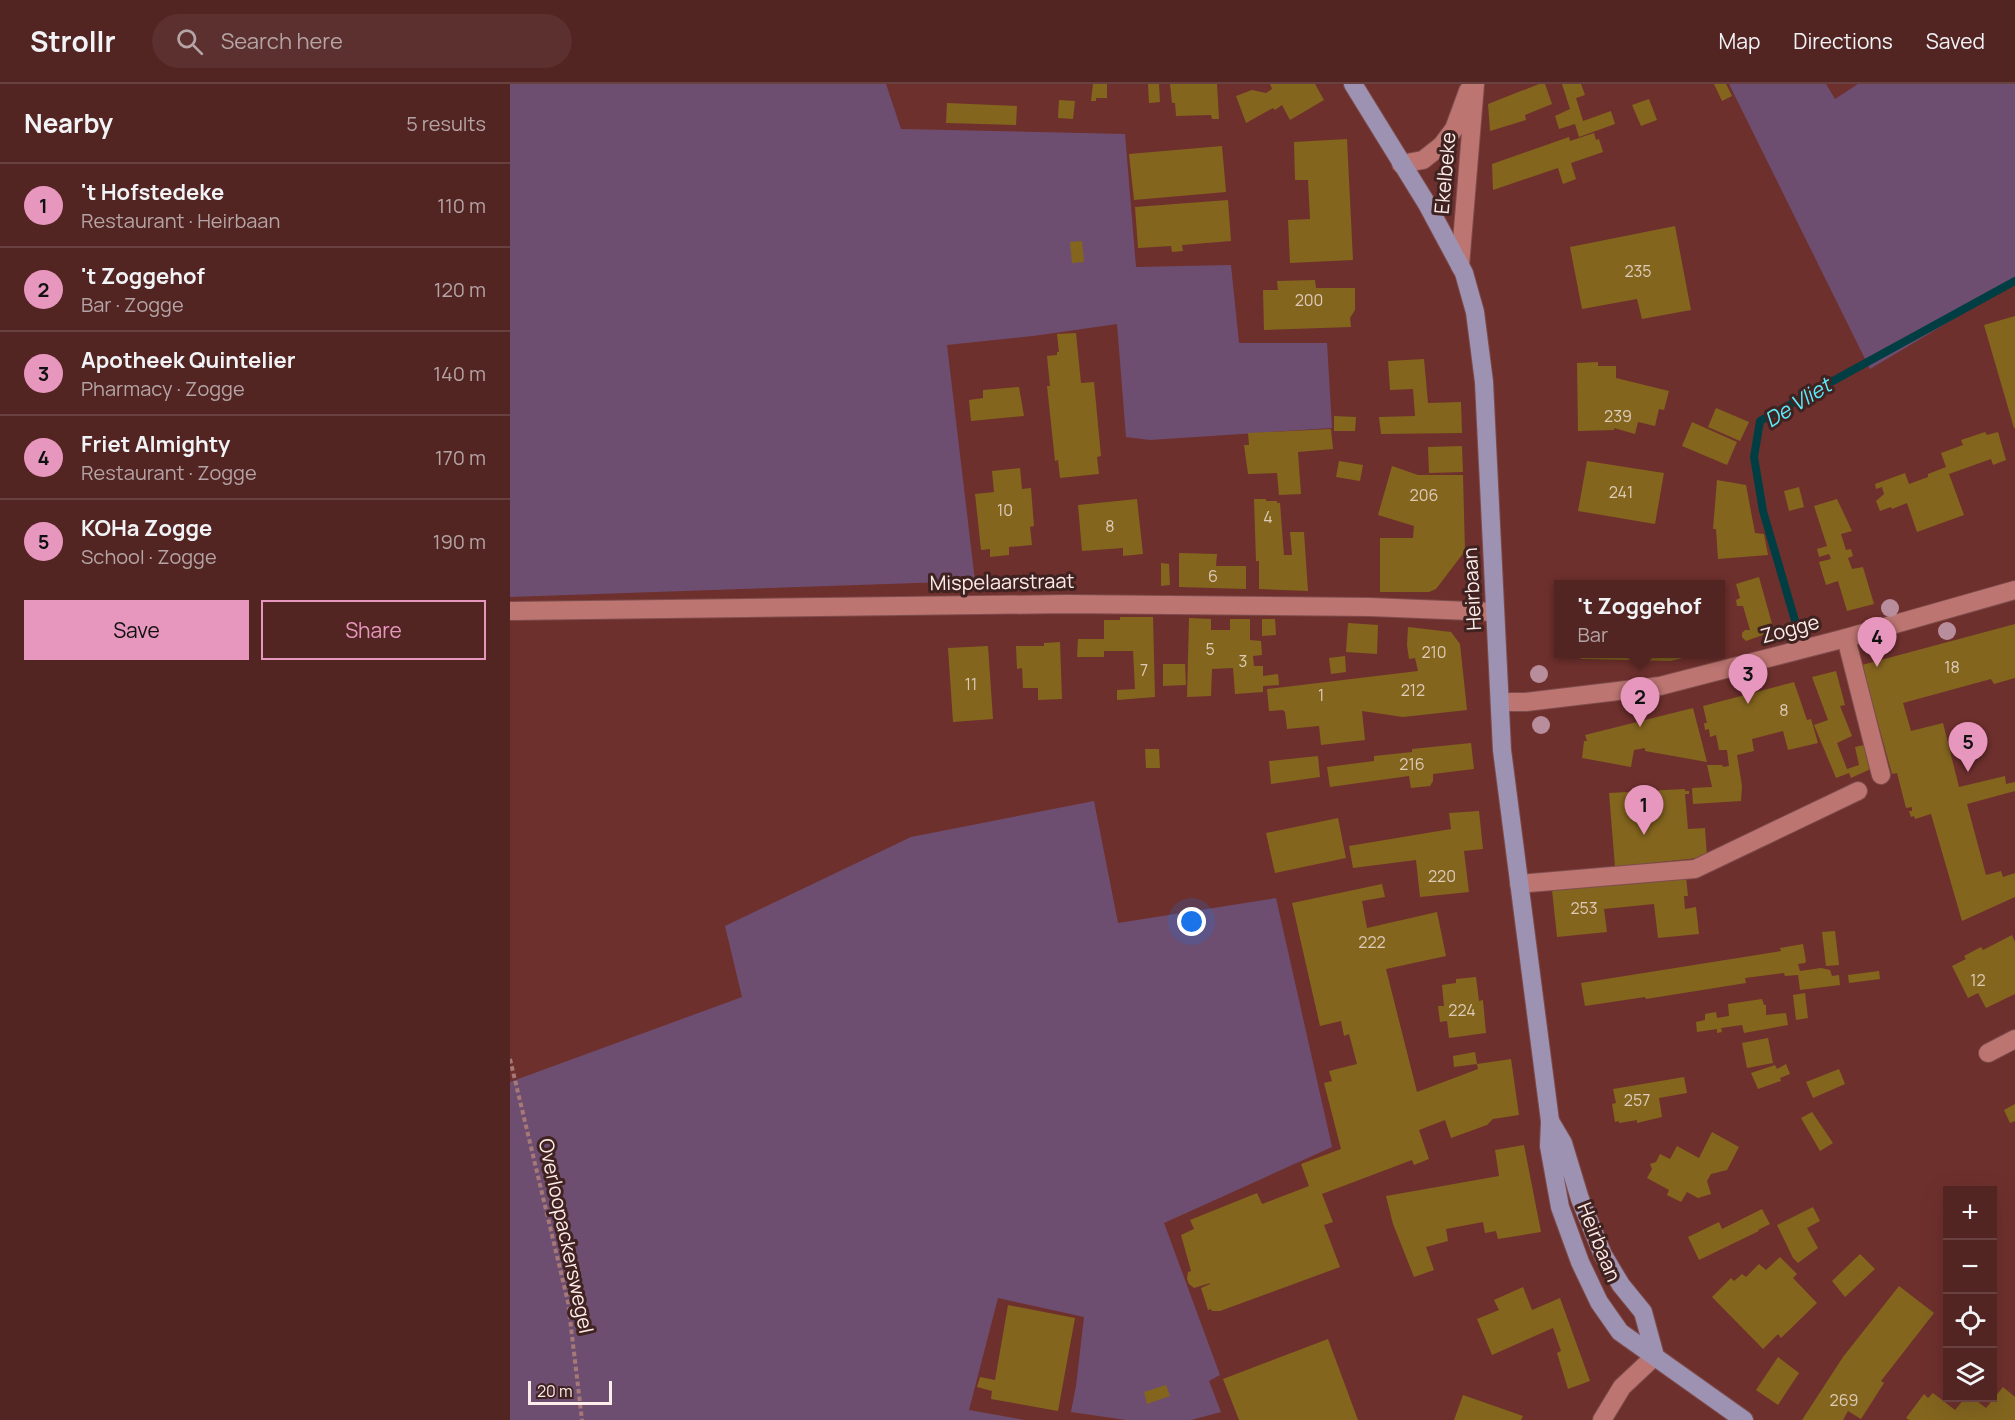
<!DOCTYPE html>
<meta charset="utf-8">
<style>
:root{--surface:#522422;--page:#5c302f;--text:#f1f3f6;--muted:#b5a4a5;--line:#684140;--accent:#e797bd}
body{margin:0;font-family:Manrope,sans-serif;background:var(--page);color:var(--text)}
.controls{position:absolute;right:18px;bottom:18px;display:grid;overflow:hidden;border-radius:0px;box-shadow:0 6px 24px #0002}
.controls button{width:54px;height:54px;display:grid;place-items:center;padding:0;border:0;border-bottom:2px solid var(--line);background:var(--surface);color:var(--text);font:30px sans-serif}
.scale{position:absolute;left:18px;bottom:15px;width:84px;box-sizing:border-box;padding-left:6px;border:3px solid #fcecea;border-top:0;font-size:16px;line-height:21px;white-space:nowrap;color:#fcecea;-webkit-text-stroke:4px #402321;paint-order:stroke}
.you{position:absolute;left:682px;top:838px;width:21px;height:21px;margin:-15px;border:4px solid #fff;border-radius:50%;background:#1a73e8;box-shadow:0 0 0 9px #1a73e833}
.badge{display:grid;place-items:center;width:39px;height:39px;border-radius:50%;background:var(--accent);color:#111;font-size:20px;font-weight:700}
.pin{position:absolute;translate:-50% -50px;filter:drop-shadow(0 2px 3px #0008)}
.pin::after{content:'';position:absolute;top:32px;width:21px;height:18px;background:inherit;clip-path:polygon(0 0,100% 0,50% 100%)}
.popup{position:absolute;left:1044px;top:496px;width:171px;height:78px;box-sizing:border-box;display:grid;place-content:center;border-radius:0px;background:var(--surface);filter:drop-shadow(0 2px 4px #0005);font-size:20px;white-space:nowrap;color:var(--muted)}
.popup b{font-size:22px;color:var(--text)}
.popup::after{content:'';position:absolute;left:50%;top:100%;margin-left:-12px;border:12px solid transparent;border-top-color:var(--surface)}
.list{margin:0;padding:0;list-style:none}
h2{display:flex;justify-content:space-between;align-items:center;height:78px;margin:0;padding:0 24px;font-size:26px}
h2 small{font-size:20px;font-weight:400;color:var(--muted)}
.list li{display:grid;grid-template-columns:39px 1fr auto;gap:18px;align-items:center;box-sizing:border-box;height:84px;padding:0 24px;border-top:2px solid var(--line)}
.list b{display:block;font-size:22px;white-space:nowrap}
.list p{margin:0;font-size:20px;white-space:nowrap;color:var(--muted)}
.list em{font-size:20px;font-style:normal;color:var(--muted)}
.actions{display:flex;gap:12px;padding:18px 24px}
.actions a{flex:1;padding:14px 0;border:2px solid var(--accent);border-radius:0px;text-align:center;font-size:21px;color:var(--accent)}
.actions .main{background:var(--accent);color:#111}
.icon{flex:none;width:33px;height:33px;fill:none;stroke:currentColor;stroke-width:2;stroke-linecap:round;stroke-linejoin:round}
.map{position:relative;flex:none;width:1505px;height:1336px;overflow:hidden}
header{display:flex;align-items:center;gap:36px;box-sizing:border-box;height:84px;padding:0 30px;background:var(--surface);border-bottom:2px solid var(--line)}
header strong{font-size:28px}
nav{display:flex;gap:33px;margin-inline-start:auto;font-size:21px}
.search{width:420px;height:54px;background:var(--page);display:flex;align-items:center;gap:15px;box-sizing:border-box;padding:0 21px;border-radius:33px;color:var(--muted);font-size:22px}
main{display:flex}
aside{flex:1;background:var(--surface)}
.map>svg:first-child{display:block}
.green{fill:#6e4e70}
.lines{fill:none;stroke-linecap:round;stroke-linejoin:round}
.stream{stroke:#003e43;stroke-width:8}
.building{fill:#83651e}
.minor-casing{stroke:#7d4c4c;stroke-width:20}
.major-casing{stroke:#7d4c4c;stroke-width:20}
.path{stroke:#a67977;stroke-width:4;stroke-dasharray:4.5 3;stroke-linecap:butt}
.minor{stroke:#bc7570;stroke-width:18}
.major{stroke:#9e92b3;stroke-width:18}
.tree{fill:#b98e9c}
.labels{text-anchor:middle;stroke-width:6;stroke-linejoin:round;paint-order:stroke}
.number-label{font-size:16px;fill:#decab7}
.street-label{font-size:20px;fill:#fcecea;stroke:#402321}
.water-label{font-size:21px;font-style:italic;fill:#5becfb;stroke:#402321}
</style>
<header>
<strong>Strollr</strong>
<div class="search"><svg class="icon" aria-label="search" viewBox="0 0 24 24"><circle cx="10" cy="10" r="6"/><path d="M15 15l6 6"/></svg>Search here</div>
<nav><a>Map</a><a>Directions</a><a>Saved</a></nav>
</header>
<main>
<aside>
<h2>Nearby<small>5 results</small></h2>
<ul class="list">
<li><span class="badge">1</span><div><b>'t Hofstedeke</b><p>Restaurant · Heirbaan</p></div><em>110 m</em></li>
<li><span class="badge">2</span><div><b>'t Zoggehof</b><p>Bar · Zogge</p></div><em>120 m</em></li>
<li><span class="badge">3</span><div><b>Apotheek Quintelier</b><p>Pharmacy · Zogge</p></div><em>140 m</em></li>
<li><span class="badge">4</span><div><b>Friet Almighty</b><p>Restaurant · Zogge</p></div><em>170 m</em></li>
<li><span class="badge">5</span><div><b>KOHa Zogge</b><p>School · Zogge</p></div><em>190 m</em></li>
</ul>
<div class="actions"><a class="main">Save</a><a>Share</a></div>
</aside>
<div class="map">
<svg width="1505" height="1336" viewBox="0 0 1505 1336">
<rect width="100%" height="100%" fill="#6e302d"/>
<g class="green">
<path d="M0,0H376L391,45L615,50L626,183L721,181L729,259H817L822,344L640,356L616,353L607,240L523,252L437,261L465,497L0,513Z"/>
<path d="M1219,0H1316L1325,15L1348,0H1505V198L1360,285Z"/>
<path d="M584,717L608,839L766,814L822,1063L654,1139L710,1291L699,1297L711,1328L681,1336H616L561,1328L566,1302L574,1233L488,1214L459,1326L515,1336H0V998L232,913L215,842L401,753Z"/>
</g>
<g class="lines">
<path class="stream" d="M1286,540L1253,427L1244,373L1250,337L1505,197"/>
</g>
<g class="building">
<path d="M583,0H597V14H586V17H581Z"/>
<path d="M638,0H649L650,18L639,19Z"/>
<path d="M660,0H707L709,35H702L701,31L666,32L665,19H662Z"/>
<path d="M760,0H805L814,16L780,36L772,21L765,26L763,24L736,39L726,12L742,6L756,9L762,5Z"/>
<path d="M1029,0H1035L1042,20L1015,31L1016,36L980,47L978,20Z"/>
<path d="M1052,0H1071L1075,11L1066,14L1073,37L1101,27L1105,40L1069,53L1065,40L1049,45L1045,32L1060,25Z"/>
<path d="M1204,0H1216L1222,12L1212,17Z"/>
<path d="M1139,15L1147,36L1131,42L1122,21Z"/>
<path d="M549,16L565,17L563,35L548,34Z"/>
<path d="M437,19L507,22L506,41L436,39Z"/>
<path d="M1084,49L1086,56L1089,55L1093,68L1061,79L1066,95L1053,100L1048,84L983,106L982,80L1059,53L1060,57Z"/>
<path d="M837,55L843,176L780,179L778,136L800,135L798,96H785L784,58Z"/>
<path d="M712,62L716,108L624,116L619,70Z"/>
<path d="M718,116L721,157L672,161L673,167L662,168L661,162L628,164L625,123Z"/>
<path d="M1165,142L1181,226L1132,235L1127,215L1072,225L1060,163Z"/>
<path d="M572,157L574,178L562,179L560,158Z"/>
<path d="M805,196L806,204H845V226L840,234L841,243L754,246L753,206H768L767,197Z"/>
<path d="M1505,232V344H1504L1474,241Z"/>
<path d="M566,249L571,299L584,298L591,372L587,373L589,390L550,394L548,376L545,377L537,302H540L537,272L547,271V268H549L547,250Z"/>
<path d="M914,275L918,319L951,318L952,349L871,350L869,333L905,332L903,305L880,306L878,277Z"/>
<path d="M1088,278V282H1106V294L1159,307L1154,326L1149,325L1145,342L1128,338L1125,350L1104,344V346L1068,347L1067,279Z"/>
<path d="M509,303L514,332L461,337L459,316L473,314V306Z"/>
<path d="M1206,324L1239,338L1230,357L1198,343Z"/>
<path d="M824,332L846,333L845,347H824Z"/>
<path d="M1182,338L1227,358L1217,381L1172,362Z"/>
<path d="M821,345L823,365L788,368L791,410L769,411L767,389L738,390L734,361H739L738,349Z"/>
<path d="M1475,348L1477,351L1488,348L1496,376L1483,381L1481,375L1439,390L1454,431L1407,448L1397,419L1382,425L1381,423L1370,427L1366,417L1374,410L1372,403L1366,405L1365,400L1395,389L1399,400L1418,393V390L1436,383L1431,369L1453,361L1451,356Z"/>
<path d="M952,362L953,388L919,389L918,363Z"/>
<path d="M829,377L853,381L850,397L826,393Z"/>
<path d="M1077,377L1154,389L1145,440L1068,427Z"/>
<path d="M882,382L908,391H953L955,467L926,505L919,508H870V454H903L904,442L868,431Z"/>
<path d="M510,384L512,405L521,404L524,442L520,443L522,461L499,463V471L480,473V465L471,466L465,410L484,408L482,387Z"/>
<path d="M1207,396L1236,401L1245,449L1254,450L1258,471L1208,475L1206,445H1203Z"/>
<path d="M1289,403L1294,423L1279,427L1274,407Z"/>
<path d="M627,415L633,470L613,472V464L572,467L568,421Z"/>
<path d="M744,415H756V417H767V419H770L774,471H782L780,448H794L798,507L749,505V477H746Z"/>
<path d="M1327,415L1342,447L1331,450L1336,466L1341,465L1343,472L1338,474L1342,485L1353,483L1364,520L1337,527L1328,497L1316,501L1309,478L1321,475L1319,470L1309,473L1307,465L1317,462L1304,422Z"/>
<path d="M669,469L707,470L706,482H736V505L669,503Z"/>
<path d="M651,479L659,480L660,501L651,502Z"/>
<path d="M1249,493L1264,547L1236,557L1232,553V549L1235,546H1240L1233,522H1227L1226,516L1230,514L1226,500Z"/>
<path d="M610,533H643L645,613L607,616V606L625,605L623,567H594V573H567L568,555H594V536H610Z"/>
<path d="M679,534L701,535V546H720V535H740V556L751,557L752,571L743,572L744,582H753V592L768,590L769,601L753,602V608L725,610L723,584L702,585L701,612L677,613Z"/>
<path d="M752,535H765L766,551L752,552Z"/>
<path d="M838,539L868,541L867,570L836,568Z"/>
<path d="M1505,540V594L1484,600L1481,595L1393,619L1401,647L1433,639L1449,703L1495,692L1496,700L1505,698V707L1457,720L1476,791L1491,787L1493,793L1505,789V813L1452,837L1421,730L1405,735L1404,732L1401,733L1399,727H1402V723L1396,724L1387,689L1382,690L1366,632H1364L1352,581Z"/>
<path d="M898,543L941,548L950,560L957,626L893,633L852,627L855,656L811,661L809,642L777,645L775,628L773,626L759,627L757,605L908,587L905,574L899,575L897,561Z"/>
<path d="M550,558L552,615L528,616V604H513L512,584L507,585L506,562H534V559Z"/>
<path d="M478,562L483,635L443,638L438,564Z"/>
<path d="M1067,570H1188L1161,577L1071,575Z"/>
<path d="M835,572L836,588L821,590L819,574Z"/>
<path d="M653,580H675L676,601L653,602Z"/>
<path d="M1326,587L1335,621L1330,622L1342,652L1327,659L1337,685L1349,681L1345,663L1359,660L1365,683L1341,694L1339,689L1326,694L1304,641L1318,636L1302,593Z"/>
<path d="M1284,598L1297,636L1301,635L1308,659L1278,666L1273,647L1242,655L1244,667L1227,671L1232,702L1231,717L1183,720L1182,704L1202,703L1197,681H1212L1213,683L1219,682L1217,666H1209L1206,651L1200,653L1199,645L1195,646L1194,639H1197L1193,622Z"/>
<path d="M1183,624L1197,678L1135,667V664L1124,666L1121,683L1072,674L1074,657H1077L1075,651Z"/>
<path d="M961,659L964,685L923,690V697L920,702L901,704L899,692L820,703L817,683L864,677V672L902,668V665Z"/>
<path d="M635,665H649L650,684H636Z"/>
<path d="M808,672L810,693L761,700L759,677Z"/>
<path d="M1175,705V707H1179V710H1175L1178,745L1195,744L1197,773L1105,783L1099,709Z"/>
<path d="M969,727L973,765L954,767L959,808L910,813L906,776L843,784L839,762L941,745L939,729Z"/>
<path d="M828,734L836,774L765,789L756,749Z"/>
<path d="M1176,793L1178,812H1174L1175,825L1186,823L1189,850L1148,854L1144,820L1094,825L1097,848L1047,853L1042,806Z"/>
<path d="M872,800L875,813L852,817L857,844L927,828L936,872L876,885L907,1008L968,985L967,980L944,983L943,972L965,968L967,980L1001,975L1009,1031L983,1035L977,1041L941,1054L935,1036L909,1046L919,1075L904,1081L902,1076L812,1110L823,1138L814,1141L830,1183L710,1227H702L701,1225L698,1226L691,1204L700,1200V1199L684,1204L679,1200L677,1195L678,1188L681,1187L671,1151L684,1145L680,1136L747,1109L752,1120L799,1102L791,1080L831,1065L814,999L822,997L819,987L847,980L839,950L834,952L831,937L810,942L782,819Z"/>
<path d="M1325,847L1329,881L1316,882L1312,848Z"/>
<path d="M1502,851L1505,858V910L1476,924L1468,909L1458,914L1442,882L1456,875L1454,872L1471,863L1473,866Z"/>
<path d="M1293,860L1296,877L1295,879L1288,880L1290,887L1311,884L1320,886L1322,892L1329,891L1330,901L1290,906L1288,891L1275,892L1274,889L1235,894L1236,899L1136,915L1135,913L1075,922L1071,899L1271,867L1270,864Z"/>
<path d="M1369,887L1370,895L1339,899L1338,891Z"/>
<path d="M966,893L969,917L973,916L976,949L939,954L937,937L930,938L928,922H934L932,901L946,899V895Z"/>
<path d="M1295,909L1298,934L1286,936L1283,911Z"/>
<path d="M1252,915L1254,921H1256V931L1276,929L1278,941L1234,949L1232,941L1211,944L1212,948L1207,949V945L1187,948L1186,938L1195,936V930L1206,928L1207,934L1219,932L1218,920Z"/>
<path d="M1258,954L1263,979L1237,984L1232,959Z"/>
<path d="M1276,980L1280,990L1270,994L1271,997L1248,1005L1241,989L1265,981L1267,985Z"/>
<path d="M1329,985L1335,1000L1303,1014L1296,998Z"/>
<path d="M1174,993L1177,1009L1149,1014L1152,1033L1127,1039V1036L1109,1039V1037L1105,1038L1102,1020L1106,1019L1103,1005Z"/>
<path d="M1505,1020V1037L1500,1039L1494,1026Z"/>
<path d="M1302,1028L1323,1059L1310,1067L1291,1034Z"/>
<path d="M1202,1048L1229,1063L1217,1086L1201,1090L1197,1097L1201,1110L1188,1114L1177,1108L1171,1118L1157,1111L1159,1106L1137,1094L1142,1085L1140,1080L1146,1078L1150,1070L1160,1075L1167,1062L1189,1074Z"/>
<path d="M1014,1061L1031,1148L988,1155L986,1147L975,1149L973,1138L936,1145L938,1157L916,1163L924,1186L904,1193L883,1140L876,1112L989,1092L985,1066Z"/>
<path d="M1303,1123L1310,1137L1297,1144L1308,1164L1288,1179L1283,1174L1267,1141Z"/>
<path d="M1252,1125L1260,1140L1248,1146L1249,1147L1189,1176L1178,1153L1209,1138L1212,1145Z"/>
<path d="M1350,1170L1365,1185L1335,1213L1322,1197Z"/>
<path d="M1270,1173L1287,1190L1283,1194L1307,1219L1271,1254L1268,1250L1253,1265L1202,1213L1221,1194L1224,1197L1232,1190L1236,1193L1249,1180L1256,1186Z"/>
<path d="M1389,1202L1424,1229L1371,1297L1374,1299L1351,1335L1338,1327L1333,1336H1292L1333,1273Z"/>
<path d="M1013,1203L1022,1226L1050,1214L1080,1297L1058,1305L1047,1269L1051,1267L1043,1244L982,1271L967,1235L989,1226L984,1216Z"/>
<path d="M498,1221L565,1234L548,1327L481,1315L482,1307L467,1303L470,1293L485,1296Z"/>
<path d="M818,1255L848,1336H729L713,1295Z"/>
<path d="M1268,1273L1289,1289L1268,1321L1246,1306Z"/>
<path d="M656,1301L660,1312L637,1320L634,1308Z"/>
<path d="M1493,1303L1505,1313V1336H1399L1396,1334L1414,1310L1418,1314L1423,1309L1445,1326L1455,1314H1463L1476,1324Z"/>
<path d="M953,1311L1013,1332L1011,1336H944Z"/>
</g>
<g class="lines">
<g class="minor-casing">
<g id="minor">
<path d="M891,80L913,76L932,61L944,45L958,7"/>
<path d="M950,182L965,0"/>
<path d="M0,527L557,520L860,523L985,528"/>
<path d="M1336,554L1371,691"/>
<path d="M991,618H1016L1150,602L1336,554L1505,506"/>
<path d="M1009,800L1185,785L1348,707"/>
<path d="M1478,969L1505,955"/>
<path d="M1092,1336L1112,1303L1145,1272"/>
</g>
</g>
<g class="major-casing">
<g id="major">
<path d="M843,0L917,120L954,189L965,228L974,298L992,666L1040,1037"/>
<path d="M1145,1272L1133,1228L1111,1201L1093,1171L1070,1115L1053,1059L1040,1037L1039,1062L1050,1123L1070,1178L1089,1218L1110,1248L1234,1336"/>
</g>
</g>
<path class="path" d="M0,975L58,1218L72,1336"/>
<use href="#minor" class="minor"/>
<use href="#major" class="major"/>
</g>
<g class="tree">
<circle cx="1380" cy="524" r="9"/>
<circle cx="1437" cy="547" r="9"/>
<circle cx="1029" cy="590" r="9"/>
<circle cx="1031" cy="641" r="9"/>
</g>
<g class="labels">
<g class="number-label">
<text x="1128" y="193">235</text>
<text x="799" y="222">200</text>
<text x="1108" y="338">239</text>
<text x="1111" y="414">241</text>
<text x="914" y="417">206</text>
<text x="495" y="432">10</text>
<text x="758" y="439">4</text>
<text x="600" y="448">8</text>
<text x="703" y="498">6</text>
<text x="700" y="571">5</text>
<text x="924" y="574">210</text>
<text x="733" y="583">3</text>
<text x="1442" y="589">18</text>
<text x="634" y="592">7</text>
<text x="461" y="606">11</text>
<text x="903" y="612">212</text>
<text x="811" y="617">1</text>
<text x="1274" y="632">8</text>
<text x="902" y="686">216</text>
<text x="932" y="798">220</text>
<text x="1074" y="830">253</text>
<text x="862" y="864">222</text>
<text x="1468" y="902">12</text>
<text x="952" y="932">224</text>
<text x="1127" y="1022">257</text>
<text x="1334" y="1322">269</text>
</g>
<g class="street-label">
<text transform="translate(935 89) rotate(-85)" y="7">Ekelbeke</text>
<text transform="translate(492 498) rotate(-1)" y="7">Mispelaarstraat</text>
<text transform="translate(962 505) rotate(-93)" y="7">Heirbaan</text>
<text transform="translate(1280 545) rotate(-15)" y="7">Zogge</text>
<text transform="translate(56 1152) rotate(78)" y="7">Overloopackerswegel</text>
<text transform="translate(1089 1158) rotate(68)" y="7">Heirbaan</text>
</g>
<g class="water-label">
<text transform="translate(1288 319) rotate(-32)" y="7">De Vliet</text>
</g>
</g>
</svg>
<div class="controls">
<button>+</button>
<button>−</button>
<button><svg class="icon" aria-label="locate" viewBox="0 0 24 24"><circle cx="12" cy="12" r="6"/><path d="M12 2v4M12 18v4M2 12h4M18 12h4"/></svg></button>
<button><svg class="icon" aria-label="layers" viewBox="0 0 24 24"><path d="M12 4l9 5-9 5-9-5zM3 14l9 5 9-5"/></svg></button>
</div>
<div class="scale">20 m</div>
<div class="you"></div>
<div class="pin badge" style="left:1134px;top:751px">1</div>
<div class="pin badge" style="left:1130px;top:643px">2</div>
<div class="popup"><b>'t Zoggehof</b>Bar</div>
<div class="pin badge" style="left:1238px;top:620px">3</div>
<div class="pin badge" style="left:1367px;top:583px">4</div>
<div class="pin badge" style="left:1458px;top:688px">5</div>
</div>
</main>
